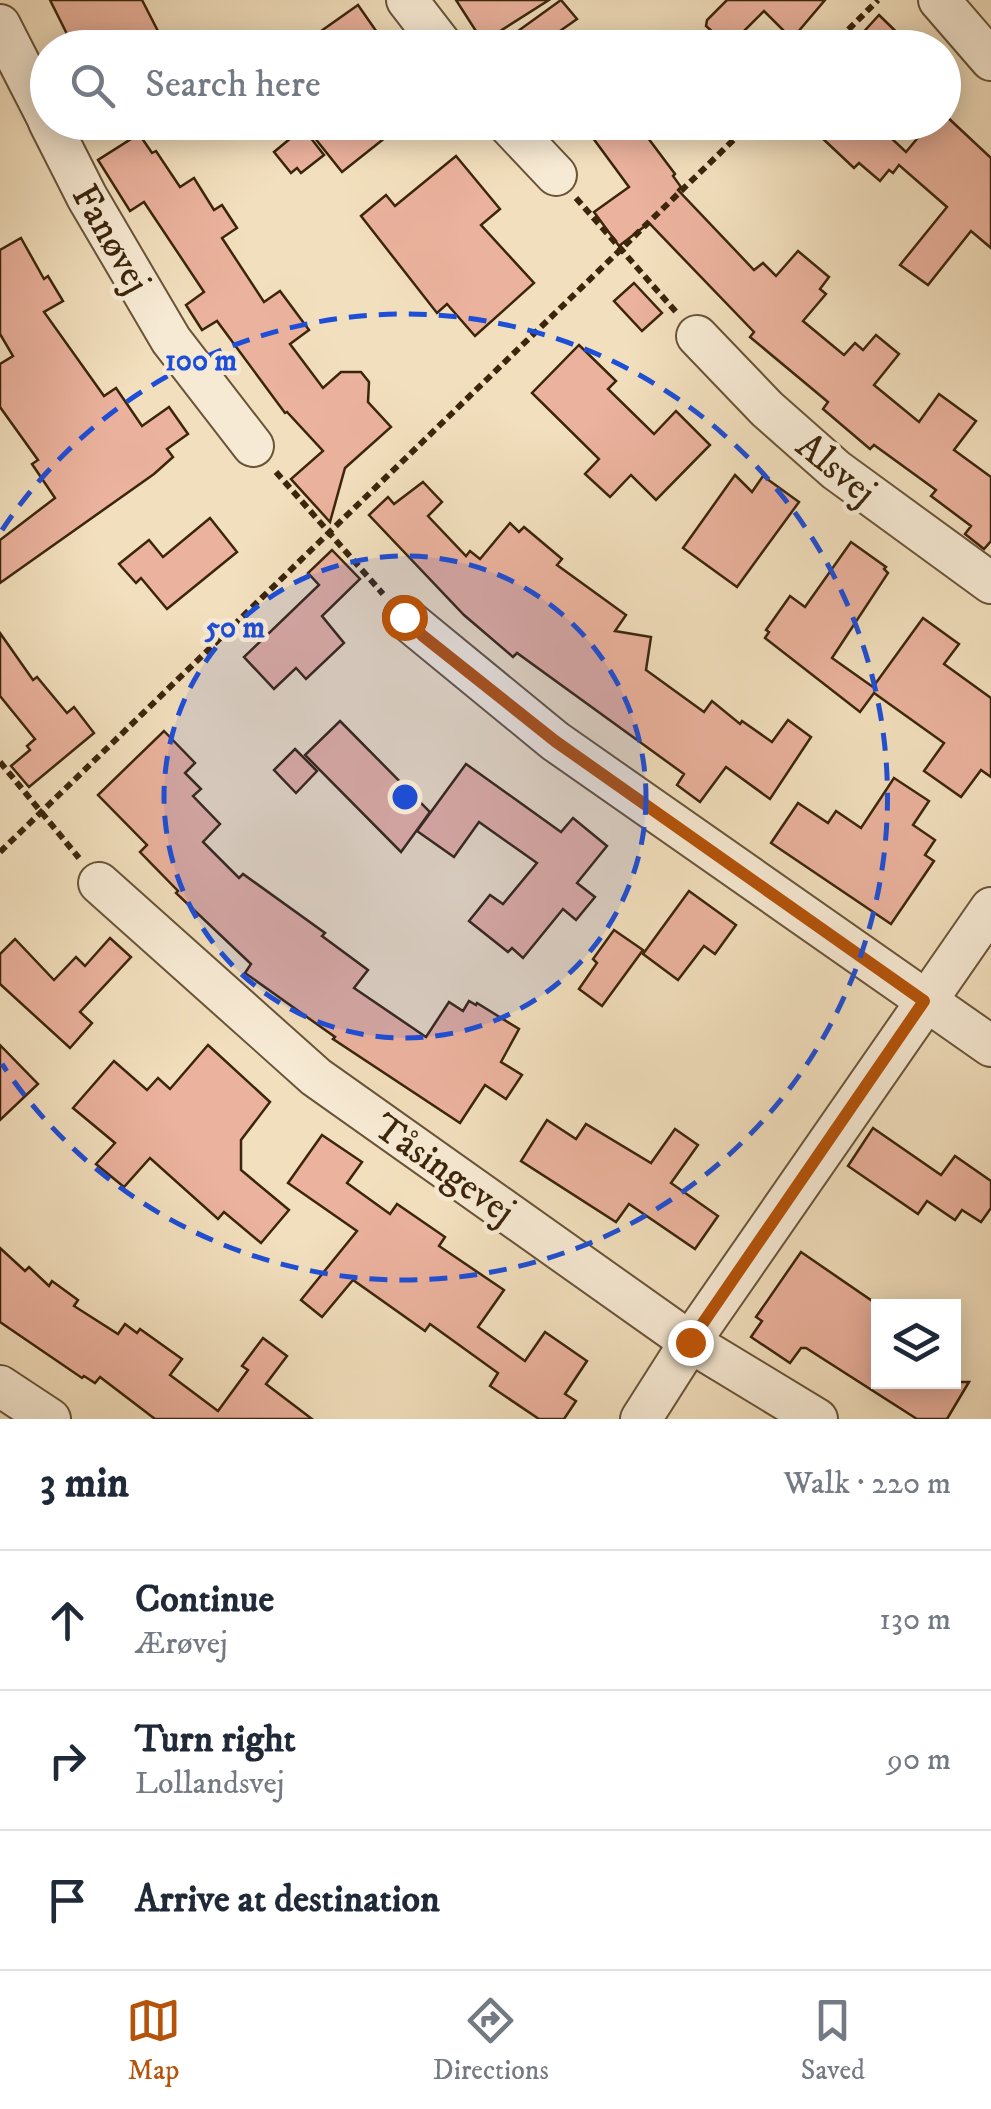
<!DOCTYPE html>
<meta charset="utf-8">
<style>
:root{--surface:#fff;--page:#f2f2f3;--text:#1f2937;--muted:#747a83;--line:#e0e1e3;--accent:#b45309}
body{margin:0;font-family:"IM FELL DW Pica",serif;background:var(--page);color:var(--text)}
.controls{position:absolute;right:30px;bottom:30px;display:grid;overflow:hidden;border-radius:0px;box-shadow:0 5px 25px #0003}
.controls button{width:90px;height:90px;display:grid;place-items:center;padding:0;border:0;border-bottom:2px solid var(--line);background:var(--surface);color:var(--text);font:50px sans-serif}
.stop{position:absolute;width:30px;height:30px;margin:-22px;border:8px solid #b45309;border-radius:50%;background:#fff}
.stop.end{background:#b45309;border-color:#fff;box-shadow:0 2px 10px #0008}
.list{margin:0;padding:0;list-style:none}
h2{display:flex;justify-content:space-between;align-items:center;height:130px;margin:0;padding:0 40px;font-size:42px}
h2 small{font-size:32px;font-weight:400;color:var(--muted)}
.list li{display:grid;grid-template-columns:65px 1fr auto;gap:30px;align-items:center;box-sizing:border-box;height:140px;padding:0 40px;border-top:2px solid var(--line)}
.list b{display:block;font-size:38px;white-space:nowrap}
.list p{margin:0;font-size:32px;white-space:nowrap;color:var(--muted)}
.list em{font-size:32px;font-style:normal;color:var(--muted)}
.icon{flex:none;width:55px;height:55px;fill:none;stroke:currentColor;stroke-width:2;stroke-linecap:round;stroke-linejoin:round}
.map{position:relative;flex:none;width:991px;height:1419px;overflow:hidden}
.search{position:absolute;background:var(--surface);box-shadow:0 5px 25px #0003;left:30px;right:30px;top:30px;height:110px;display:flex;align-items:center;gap:25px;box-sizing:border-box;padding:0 35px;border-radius:55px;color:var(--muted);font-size:38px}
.sheet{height:550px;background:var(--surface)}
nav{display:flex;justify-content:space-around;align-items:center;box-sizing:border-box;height:140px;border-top:2px solid var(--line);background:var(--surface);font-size:28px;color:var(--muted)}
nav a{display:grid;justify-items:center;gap:5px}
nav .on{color:var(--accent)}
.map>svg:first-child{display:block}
.building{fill:#ebb29d;stroke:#3b250b;stroke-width:2.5}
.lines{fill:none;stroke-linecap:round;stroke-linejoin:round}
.street-casing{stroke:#695438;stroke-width:44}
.path{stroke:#3b250b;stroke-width:6;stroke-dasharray:8 5;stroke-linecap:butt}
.street{stroke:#f7ead4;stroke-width:40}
.route{stroke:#b45309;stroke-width:12}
.ring{fill:none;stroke:#1d4ed8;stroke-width:5;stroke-dasharray:18 12}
.labels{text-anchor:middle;stroke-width:9;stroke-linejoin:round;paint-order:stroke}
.street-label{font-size:38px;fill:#3b250b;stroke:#f7ead4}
.centre{fill:#1d4ed8;stroke:#f7ead4;stroke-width:5}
.ring-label{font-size:30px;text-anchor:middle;font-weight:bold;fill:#1d4ed8;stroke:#f7ead4;stroke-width:9;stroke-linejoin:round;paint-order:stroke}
</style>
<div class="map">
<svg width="991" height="1419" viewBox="0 0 991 1419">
<rect width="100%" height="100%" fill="#f2dfbd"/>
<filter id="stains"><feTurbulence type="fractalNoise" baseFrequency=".002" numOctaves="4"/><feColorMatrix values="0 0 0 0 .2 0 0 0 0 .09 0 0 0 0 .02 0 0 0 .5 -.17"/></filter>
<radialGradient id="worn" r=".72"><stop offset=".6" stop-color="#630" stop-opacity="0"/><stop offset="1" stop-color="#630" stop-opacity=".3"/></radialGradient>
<g class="building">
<path d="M50,0H142L161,37L153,40L156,48H74Z"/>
<path d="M456,0H549L483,42Z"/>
<path d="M561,0L577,19L560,31L573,48H528L518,31Z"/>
<path d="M727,0H825L792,39L764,11L731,44L728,41L725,43L706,26L707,20Z"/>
<path d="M358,5L388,48H297Z"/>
<path d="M879,15L913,48H849Z"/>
<path d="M944,114L991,158V248L971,231L928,285L900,265L947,207L899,165L893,173L889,170L880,181L859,163L854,168L805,122H874L906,152L931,122H944Z"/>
<path d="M333,122H405L342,172L314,137Z"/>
<path d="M607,122H636L675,174L673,176L681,187L678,190L754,270L763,263L776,276L798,251L829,277L820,289L826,294L803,321L844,355L855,343L863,350L876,335L899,354L874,385L919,422L939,394L976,421L954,450L991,477V541L984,549L965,534L971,526L931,496L936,490L874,445L870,449L823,409L828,402L750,337L754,332L649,223L619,246L594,212L629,187L590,134Z"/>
<path d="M303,128L324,155L301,173L297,168L291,173L274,152Z"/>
<path d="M139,134L152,153L156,151L180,187L194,178L214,210L222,205L237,228L222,238L264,302L280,291L309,330L290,344L323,388L341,372H361L369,382L368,402L391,427L345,468L330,522L291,479L323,451L287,412L285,413L217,321L202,330L186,305L204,292L144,202L130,211L98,160Z"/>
<path d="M456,156L500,209L481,225L534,283L475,336L447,304L437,313L361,216L386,195L395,206Z"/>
<path d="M21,238L44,279L48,276L63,301L44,312L104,396L116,388L142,426L169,407L188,434L167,449L173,457L154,474L0,583V540L55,498L32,464L38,460L0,407V364L13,356L0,334V250Z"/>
<path d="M634,283L662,313L642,331L614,301Z"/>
<path d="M579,345L616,381L608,389L654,434L676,411L710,445L656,500L631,475L610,497L585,474L599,459L532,393Z"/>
<path d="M735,475L752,492L763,476L799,502L737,587L683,548Z"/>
<path d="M423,482L442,502L428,516L466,556L470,551L480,559L510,523L519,532L524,527L562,559L557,565L626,615L615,631L651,637L646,670L704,712L712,701L740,724L742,721L772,742L788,720L811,737L770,799L726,767L700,802L677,785L684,774L517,653L513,657L464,615L369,515L388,497L394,504Z"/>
<path d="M210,518L237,552L167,609L141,578L136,583L119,564L149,540L163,557Z"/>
<path d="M851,542L886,567L884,569L888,573L832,658L873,687L923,618L959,644L944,664L991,698V777L981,770L961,797L924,771L944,743L874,693L860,712L765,638L769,632L766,630L790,596L805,607Z"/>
<path d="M332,550L360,579L322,616L344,643L306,679L296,668L274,689L244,657L319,585L308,573Z"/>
<path d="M0,633L33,680L37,677L67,713L74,707L94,733L29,787L11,766L30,750L27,746L35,739L0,696Z"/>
<path d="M340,721L430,812L401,852L305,755Z"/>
<path d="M164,731L195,763L185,773L201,789L193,796L220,824L203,842L239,878L243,874L325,933L322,936L368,970L354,988L426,1037L449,1002L463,1011L469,1001L476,1005L477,1003L519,1029L501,1062L522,1075L506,1099L485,1085L460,1123L333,1039L335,1037L245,973L251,964L176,893L178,891L140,852L147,845L98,795Z"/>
<path d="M295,749L317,771L296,793L274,770Z"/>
<path d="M466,764L561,832L573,818L607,846L577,883L595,897L576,920L563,909L523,958L512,948L508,952L469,921L490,895L503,904L537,863L479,822L454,857L417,831Z"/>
<path d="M894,778L929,801L913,825L935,840L925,855L934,861L891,924L771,843L798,803L828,823L836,811L861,828Z"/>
<path d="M689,891L736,925L715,954L704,946L678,980L643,954Z"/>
<path d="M614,930L643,950L602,1006L579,989L597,963L593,959Z"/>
<path d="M110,938L131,957L80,1012L92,1023L70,1048L0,984V954L15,939L54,980L76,957L85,966Z"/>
<path d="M0,1045L38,1084L0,1120Z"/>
<path d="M208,1045L270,1102L241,1140V1170L289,1210L261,1243L224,1212L218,1219L150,1158L124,1187L96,1164L115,1143L73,1108L114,1061L147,1090L158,1078L170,1089Z"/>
<path d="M547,1120L576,1139L586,1124L651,1163L675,1129L698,1145L671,1183L718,1216L695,1249L629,1204L616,1222L521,1161Z"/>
<path d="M873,1128L941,1175L955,1156L991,1181V1208L981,1222L962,1210L955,1220L927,1201L918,1214L848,1166Z"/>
<path d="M322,1135L362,1162L347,1183L390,1214L397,1204L445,1237L439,1246L504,1290L478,1327L525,1361L545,1332L587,1361L565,1394L576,1401L564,1419H539L490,1386L498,1373L430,1324L425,1331L353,1280L322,1317L301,1300L357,1231L288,1183Z"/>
<path d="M0,1248L25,1271L29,1267L49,1286L52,1281L78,1300L74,1306L118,1334L125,1324L137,1333L140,1329L182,1359L170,1375L218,1411L248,1370L242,1366L263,1338L287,1356L266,1384L312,1419H155L100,1377L95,1383L84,1376L82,1378L0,1322Z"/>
<path d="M801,1252L878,1305V1382H969L947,1419H917L806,1348H801L790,1363L751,1337L762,1321L756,1317Z"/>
</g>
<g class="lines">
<g class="street-casing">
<g id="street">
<path d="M407,0L444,48"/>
<path d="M939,0L991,60"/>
<path d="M0,25L48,119"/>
<path d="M49,122L87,197L171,340L253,446"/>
<path d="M506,122L556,175"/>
<path d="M697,336L767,409L836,470L991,583"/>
<path d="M404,617L555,741L991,1046"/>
<path d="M99,883L316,1077L690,1342L817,1419"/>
<path d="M0,1386L50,1419"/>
<path d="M641,1419L690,1342L991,908"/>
</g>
</g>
<g class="path">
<path d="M830,48L878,0"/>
<path d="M576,198L677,313"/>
<path d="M276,472L383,594"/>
<path d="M0,762L79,858"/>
<path d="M0,852L752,122"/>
</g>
<use href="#street" class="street"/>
</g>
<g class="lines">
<path class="route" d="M404,617L423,636L555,741L924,1001L690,1342"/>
</g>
<circle cx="405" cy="797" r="241" fill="#1d4ed8" fill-opacity=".12"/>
<g class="ring">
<circle cx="405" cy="797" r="241"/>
<path d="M2 530A483 483 0 1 1 2 1064"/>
</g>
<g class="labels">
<g class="street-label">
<text transform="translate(112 238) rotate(60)" y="13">Fanøvej</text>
<text transform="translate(837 468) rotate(39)" y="13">Alsvej</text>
<text transform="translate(445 1168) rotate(35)" y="13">Tåsingevej</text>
</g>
</g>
<circle cx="405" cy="797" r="15" class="centre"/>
<g class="ring-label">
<text x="201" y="370">100 m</text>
<text x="235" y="637">50 m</text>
</g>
<rect width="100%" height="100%" filter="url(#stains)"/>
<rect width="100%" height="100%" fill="url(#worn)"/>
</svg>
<div class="controls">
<button><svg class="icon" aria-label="layers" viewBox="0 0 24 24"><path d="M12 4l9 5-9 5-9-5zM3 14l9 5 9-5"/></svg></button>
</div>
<div class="stop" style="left:404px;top:617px"></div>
<div class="stop end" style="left:690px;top:1342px"></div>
<div class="search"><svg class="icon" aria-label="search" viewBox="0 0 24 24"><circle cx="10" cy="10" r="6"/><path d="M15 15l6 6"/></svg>Search here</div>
</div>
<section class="sheet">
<h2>3 min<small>Walk · 220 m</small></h2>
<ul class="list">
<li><svg class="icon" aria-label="ahead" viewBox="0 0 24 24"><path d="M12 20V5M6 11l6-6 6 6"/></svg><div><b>Continue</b><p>Ærøvej</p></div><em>130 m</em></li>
<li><svg class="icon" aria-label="right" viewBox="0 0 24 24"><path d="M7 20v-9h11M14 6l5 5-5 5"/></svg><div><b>Turn right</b><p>Lollandsvej</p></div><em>90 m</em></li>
<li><svg class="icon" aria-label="arrive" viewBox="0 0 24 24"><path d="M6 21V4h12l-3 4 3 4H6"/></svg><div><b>Arrive at destination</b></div></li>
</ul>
</section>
<nav>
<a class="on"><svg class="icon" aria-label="map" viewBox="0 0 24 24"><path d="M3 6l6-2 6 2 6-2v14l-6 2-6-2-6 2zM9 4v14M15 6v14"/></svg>Map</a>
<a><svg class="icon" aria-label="directions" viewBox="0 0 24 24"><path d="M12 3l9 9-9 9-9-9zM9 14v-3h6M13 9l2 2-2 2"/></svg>Directions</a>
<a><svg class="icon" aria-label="saved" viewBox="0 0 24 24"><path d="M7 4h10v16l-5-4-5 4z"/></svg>Saved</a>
</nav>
